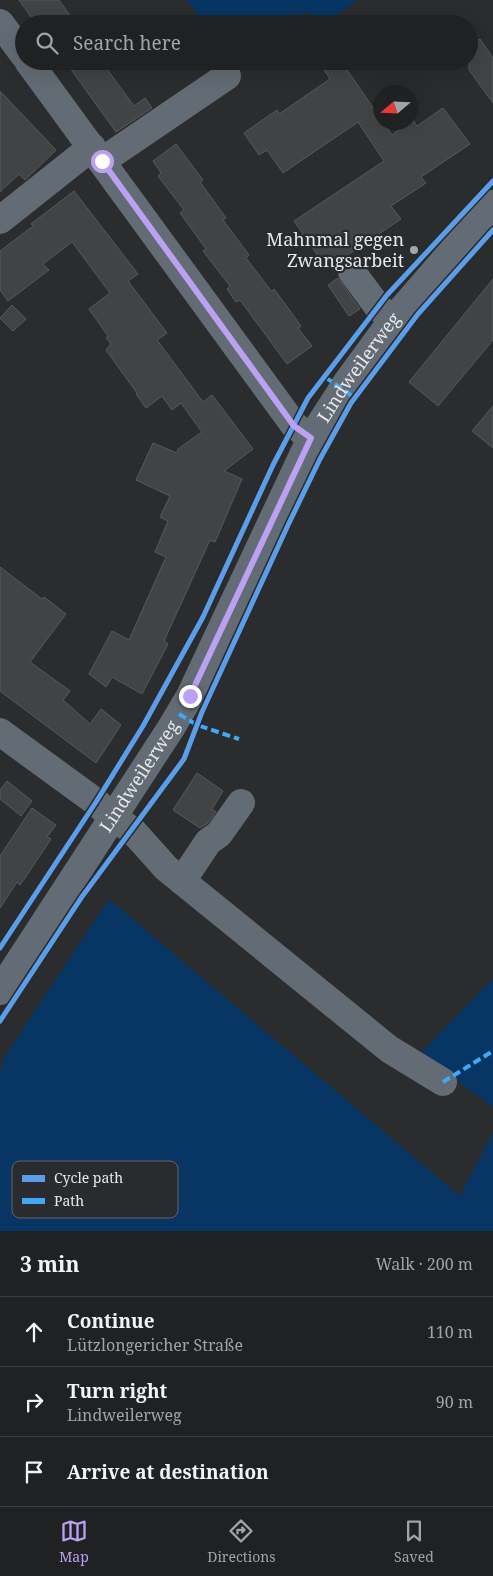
<!DOCTYPE html>
<meta charset="utf-8">
<style>
:root{--surface:#202122;--page:#28292a;--text:#f1f3f6;--muted:#a2a3a5;--line:#3d3e40;--accent:#bca0f2}
body{margin:0;font-family:"Noto Serif",serif;background:var(--page);color:var(--text)}
.compass{position:absolute;left:373px;top:85px;width:45px;height:45px;border-radius:50%;background:var(--surface);box-shadow:0 5px 20px #0002;rotate:251deg}
.stop{position:absolute;width:15px;height:15px;margin:-11px;border:4px solid #bca0f2;border-radius:50%;background:#fff}
.stop.end{background:#bca0f2;border-color:#fff;box-shadow:0 1px 5px #0008}
.list{margin:0;padding:0;list-style:none}
h2{display:flex;justify-content:space-between;align-items:center;height:65px;margin:0;padding:0 20px;font-size:21px}
h2 small{font-size:16px;font-weight:400;color:var(--muted)}
.list li{display:grid;grid-template-columns:32px 1fr auto;gap:15px;align-items:center;box-sizing:border-box;height:70px;padding:0 20px;border-top:1px solid var(--line)}
.list b{display:block;font-size:19px;white-space:nowrap}
.list p{margin:0;font-size:16px;white-space:nowrap;color:var(--muted)}
.list em{font-size:16px;font-style:normal;color:var(--muted)}
.icon{flex:none;width:28px;height:28px;fill:none;stroke:currentColor;stroke-width:2;stroke-linecap:round;stroke-linejoin:round}
.map{position:relative;flex:none;width:493px;height:1231px;overflow:hidden}
.search{position:absolute;background:var(--surface);box-shadow:0 5px 20px #0002;left:15px;right:15px;top:15px;height:55px;display:flex;align-items:center;gap:12px;box-sizing:border-box;padding:0 18px;border-radius:28px;color:var(--muted);font-size:19px}
.sheet{height:275px;background:var(--surface)}
nav{display:flex;justify-content:space-around;align-items:center;box-sizing:border-box;height:70px;border-top:1px solid var(--line);background:var(--surface);font-size:14px;color:var(--muted)}
nav a{display:grid;justify-items:center;gap:2px}
nav .on{color:var(--accent)}
.map>svg:first-child{display:block}
.green{fill:#073664}
.building{fill:#414344;stroke:#57595b}
.lines{fill:none;stroke-linecap:round;stroke-linejoin:round}
.minor{stroke:#636b74;stroke-width:28}
.quiet{stroke:#3fa9f5;stroke-width:4;stroke-dasharray:8 4;stroke-linecap:butt}
.cycleway-casing{stroke:#292b2f;stroke-width:8}
.cycleway{stroke:#5a9eea;stroke-width:5}
.route{stroke:#bca0f2;stroke-width:6}
.poi-dot{fill:#a4a6a9;stroke:#292b2f;stroke-width:2}
.labels{text-anchor:middle;stroke-width:4.5;stroke-linejoin:round;paint-order:stroke}
.poi-label{font-size:18px;fill:#e6e8eb;stroke:#292b2f;text-anchor:end}
.street-label{font-size:18px;fill:#e6e8eb;stroke:#292b2f}
.key{fill:#292b2f;stroke:#626467;stroke-width:1}
.key-label{font-size:14px;fill:#e6e8eb}
</style>
<div class="map">
<svg width="493" height="1231" viewBox="0 0 493 1231">
<rect width="100%" height="100%" fill="#2a2c2e"/>
<g class="green">
<path d="M187,0H358L323,24H316L307,11L288,24H204Z"/>
<path d="M109,899L460,1196L493,1132V1231H0V1076L3,1059Z"/>
<path d="M493,978V1107L420,1054Z"/>
</g>
<g class="building">
<path d="M19,0H59L76,24H36Z"/>
<path d="M480,39L493,58V103L469,70V46Z"/>
<path d="M65,61H101L134,106L145,98L152,108L116,132Z"/>
<path d="M318,61H341L380,118V122H383L392,135L413,120L417,126L443,108L470,144L421,177L426,183L391,206L401,219L327,269L294,221L384,161L358,122L283,173L267,150L259,155L244,133L277,110L279,114L330,79Z"/>
<path d="M0,91L56,150L25,180L19,174L0,192Z"/>
<path d="M176,144L203,180L200,182L226,218L223,220L249,255L246,258L272,292L274,289L288,308L301,326L298,328L312,346L287,364L240,300L236,302L227,289L230,286L203,251L206,249L180,213L184,210L158,176L161,173L153,161Z"/>
<path d="M74,191L138,274L128,281L167,333L157,340L203,402L212,395L253,449L224,471L242,479L215,542L210,540L164,641L168,644L142,694L112,677L106,687L89,674L112,631L129,640L166,557L155,552L168,521L160,517L170,496L136,480L153,443L177,453L178,449L202,432L181,403L172,410L162,396L146,408L136,394L137,393L106,350L111,344L106,338L108,336L89,309L110,293L72,242L43,264L49,270L8,301L0,290V251L33,226L31,224Z"/>
<path d="M338,278L360,309L349,316L328,285Z"/>
<path d="M493,279V340L438,406L409,382Z"/>
<path d="M12,305L26,319L13,331L0,318Z"/>
<path d="M493,406V448L472,431Z"/>
<path d="M0,567L42,599L44,597L66,614L30,662L70,691L63,700L90,724L101,709L121,725L96,763L0,691Z"/>
<path d="M197,773L223,791L212,809L216,812L208,823L200,828L173,810Z"/>
<path d="M7,781L32,801L21,816L0,799V790Z"/>
<path d="M32,808L56,825L47,837L51,839L29,872L20,885L17,882L0,908V856Z"/>
</g>
<g class="lines">
<g class="minor">
<path d="M0,23L24,55"/>
<path d="M28,61L294,425L311,438"/>
<path d="M102,161L227,76"/>
<path d="M0,220L92,147"/>
<path d="M352,272L378,307L393,320"/>
<path d="M0,732L96,802L112,817L132,830L166,868L389,1049L443,1082"/>
<path d="M182,881L208,842L219,834L241,803"/>
<path id="s1" d="M0,991L171,728L190,696L311,438L347,382L391,322L493,204"/>
</g>
<g class="quiet">
<path d="M325,377L355,398"/>
<path d="M179,714L197,725L239,739"/>
<path d="M443,1082L493,1051"/>
</g>
<g class="cycleway-casing">
<g id="cycleway">
<path d="M0,948L96,802L143,726L203,617L273,465L308,398L387,295L493,181"/>
<path d="M0,1021L81,898L184,759L202,712L289,523L320,459L351,403L418,314L493,230"/>
</g>
</g>
<use href="#cycleway" class="cycleway"/>
</g>
<g class="lines">
<path class="route" d="M102,161L294,426L311,438L190,696"/>
</g>
<circle class="poi-dot" cx="414" cy="250" r="5"/>
<g class="labels">
<g class="poi-label">
<text x="404" y="246">Mahnmal gegen<tspan x="404" dy="21">Zwangsarbeit</tspan></text>
</g>
<g class="street-label">
<text dy="6" stroke="none"><textPath href="#s1" startOffset="721">Lindweilerweg</textPath></text>
<text dy="6" stroke="none"><textPath href="#s1" startOffset="256">Lindweilerweg</textPath></text>
</g>
</g>
<rect x="12" y="1161" width="166" height="57" rx="8" class="key"/>
<rect x="22" y="1175" width="23" height="7" fill="#5a9eea"/>
<rect x="22" y="1198" width="23" height="6" fill="#3fa9f5"/>
<g class="key-label">
<text x="54" y="1183">Cycle path</text>
<text x="54" y="1206">Path</text>
</g>
</svg>
<svg class="compass" viewBox="-18 -18 36 36"><path d="M0-13l5 13h-10z" fill="#e53935"/><path d="M0 13l5-13h-10z" fill="#a2a3a5"/></svg>
<div class="stop" style="left:102px;top:161px"></div>
<div class="stop end" style="left:190px;top:696px"></div>
<div class="search"><svg class="icon" aria-label="search" viewBox="0 0 24 24"><circle cx="10" cy="10" r="6"/><path d="M15 15l6 6"/></svg>Search here</div>
</div>
<section class="sheet">
<h2>3 min<small>Walk · 200 m</small></h2>
<ul class="list">
<li><svg class="icon" aria-label="ahead" viewBox="0 0 24 24"><path d="M12 20V5M6 11l6-6 6 6"/></svg><div><b>Continue</b><p>Lützlongericher Straße</p></div><em>110 m</em></li>
<li><svg class="icon" aria-label="right" viewBox="0 0 24 24"><path d="M7 20v-9h11M14 6l5 5-5 5"/></svg><div><b>Turn right</b><p>Lindweilerweg</p></div><em>90 m</em></li>
<li><svg class="icon" aria-label="arrive" viewBox="0 0 24 24"><path d="M6 21V4h12l-3 4 3 4H6"/></svg><div><b>Arrive at destination</b></div></li>
</ul>
</section>
<nav>
<a class="on"><svg class="icon" aria-label="map" viewBox="0 0 24 24"><path d="M3 6l6-2 6 2 6-2v14l-6 2-6-2-6 2zM9 4v14M15 6v14"/></svg>Map</a>
<a><svg class="icon" aria-label="directions" viewBox="0 0 24 24"><path d="M12 3l9 9-9 9-9-9zM9 14v-3h6M13 9l2 2-2 2"/></svg>Directions</a>
<a><svg class="icon" aria-label="saved" viewBox="0 0 24 24"><path d="M7 4h10v16l-5-4-5 4z"/></svg>Saved</a>
</nav>
